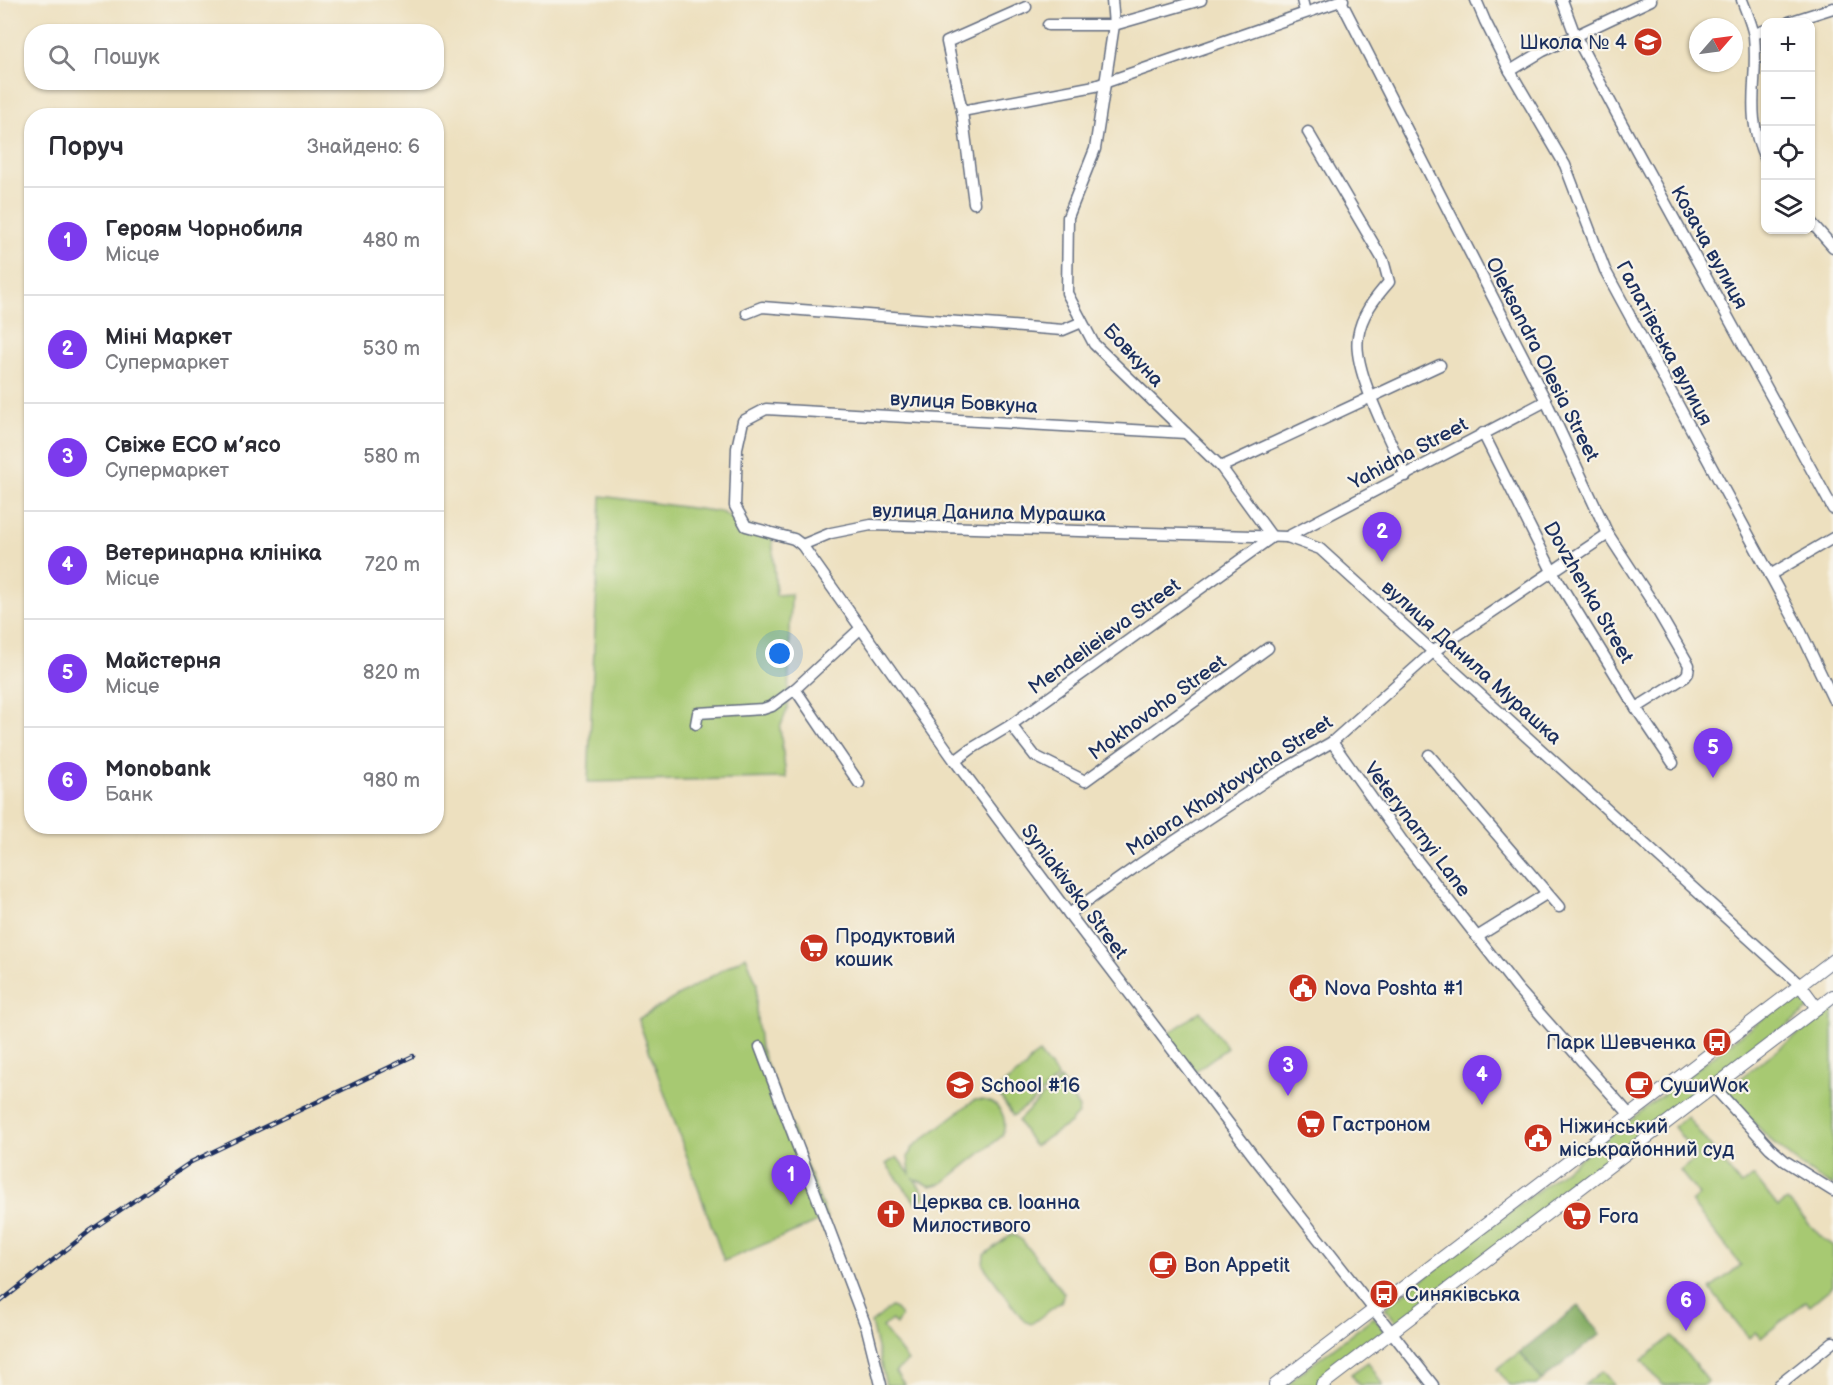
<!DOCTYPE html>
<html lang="uk">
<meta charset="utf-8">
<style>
:root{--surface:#fff;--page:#f7f7f7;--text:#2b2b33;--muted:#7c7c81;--line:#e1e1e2;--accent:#7c3aed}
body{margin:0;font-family:"Balsamiq Sans",sans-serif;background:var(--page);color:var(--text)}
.controls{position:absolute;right:18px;top:18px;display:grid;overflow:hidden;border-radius:12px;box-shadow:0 2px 4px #0004}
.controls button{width:54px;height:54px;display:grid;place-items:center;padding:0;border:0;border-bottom:2px solid var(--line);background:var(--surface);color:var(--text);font:30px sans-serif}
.compass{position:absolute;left:1689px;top:18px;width:54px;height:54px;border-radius:50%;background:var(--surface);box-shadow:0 2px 4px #0004;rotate:62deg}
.you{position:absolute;left:780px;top:654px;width:21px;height:21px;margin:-15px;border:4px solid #fff;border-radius:50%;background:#1a73e8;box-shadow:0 0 0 9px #1a73e833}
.badge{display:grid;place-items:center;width:39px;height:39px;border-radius:50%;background:var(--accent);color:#fff;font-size:20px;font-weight:700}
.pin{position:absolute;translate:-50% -50px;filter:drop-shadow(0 2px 3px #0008)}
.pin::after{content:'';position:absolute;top:32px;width:21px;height:18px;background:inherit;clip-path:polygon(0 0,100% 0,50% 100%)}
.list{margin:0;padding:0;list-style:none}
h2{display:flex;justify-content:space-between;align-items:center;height:78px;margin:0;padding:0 24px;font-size:26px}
h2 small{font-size:20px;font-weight:400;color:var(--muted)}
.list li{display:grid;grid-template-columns:39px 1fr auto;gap:18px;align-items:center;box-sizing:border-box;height:108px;padding:0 24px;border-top:2px solid var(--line)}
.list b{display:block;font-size:22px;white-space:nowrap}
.list p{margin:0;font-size:20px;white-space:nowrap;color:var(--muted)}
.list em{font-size:20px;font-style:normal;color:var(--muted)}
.icon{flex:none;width:33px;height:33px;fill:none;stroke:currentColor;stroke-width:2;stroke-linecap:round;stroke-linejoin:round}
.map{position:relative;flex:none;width:1833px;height:1385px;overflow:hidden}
.search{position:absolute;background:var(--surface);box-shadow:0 2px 4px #0004;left:24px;top:24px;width:420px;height:66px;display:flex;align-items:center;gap:15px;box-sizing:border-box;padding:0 21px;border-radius:24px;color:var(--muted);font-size:22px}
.panel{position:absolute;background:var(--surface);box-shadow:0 2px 4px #0004;left:24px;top:108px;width:420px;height:726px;border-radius:24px}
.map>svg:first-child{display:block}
.green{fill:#a7c972;stroke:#617c68;stroke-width:1.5}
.forest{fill:#85ad64;stroke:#506e61;stroke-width:1.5}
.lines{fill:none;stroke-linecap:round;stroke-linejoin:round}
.minor-casing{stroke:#646d80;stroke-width:13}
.major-casing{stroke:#646d80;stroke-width:14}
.minor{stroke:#fff;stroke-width:10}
.major{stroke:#fff;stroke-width:12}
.rail-casing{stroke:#1b2f5e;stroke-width:4.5}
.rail{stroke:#f7f3e8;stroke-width:2;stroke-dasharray:7;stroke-linecap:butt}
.labels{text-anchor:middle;stroke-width:4.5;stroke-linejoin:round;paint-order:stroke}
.poi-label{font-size:20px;fill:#1b2f5e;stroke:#f7f3e8;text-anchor:start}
.street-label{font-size:20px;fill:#1b2f5e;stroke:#f7f3e8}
</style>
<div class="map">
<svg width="1833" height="1385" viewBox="0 0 1833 1385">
<rect width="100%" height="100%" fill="#f7f3e8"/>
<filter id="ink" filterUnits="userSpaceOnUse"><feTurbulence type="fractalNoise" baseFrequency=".0167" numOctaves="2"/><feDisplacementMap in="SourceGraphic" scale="12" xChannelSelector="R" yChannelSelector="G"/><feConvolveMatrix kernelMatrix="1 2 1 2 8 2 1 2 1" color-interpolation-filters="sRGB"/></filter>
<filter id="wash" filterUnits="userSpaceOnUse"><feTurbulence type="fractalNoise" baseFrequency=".008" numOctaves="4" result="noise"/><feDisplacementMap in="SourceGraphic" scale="24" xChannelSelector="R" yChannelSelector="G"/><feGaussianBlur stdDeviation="1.35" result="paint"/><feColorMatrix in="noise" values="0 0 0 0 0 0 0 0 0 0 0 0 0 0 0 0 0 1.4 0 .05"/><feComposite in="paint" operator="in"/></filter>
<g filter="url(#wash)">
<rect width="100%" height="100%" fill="#ede0bf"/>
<g class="green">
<path d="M601,496L721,512L746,526L772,533L776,595L791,594L788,707L780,728L786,778L588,782Z"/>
<path d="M746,956L757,984L756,1009L760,1047L827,1218L724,1261L638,1019Z"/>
<path d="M1798,991L1811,1007L1398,1324L1385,1308Z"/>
<path d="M1833,1008V1186C1789,1163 1757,1127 1724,1090Z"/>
<path d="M1200,1011L1227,1048L1194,1072L1167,1035Z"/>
<path d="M1039,1053L1058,1077L1030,1104L1013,1116L996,1090L1025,1068L1032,1058Z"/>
<path d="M1060,1079L1079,1108L1078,1114L1069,1124L1035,1146L1033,1145L1018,1121Z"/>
<path d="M975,1100C997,1098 1010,1116 1002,1136L943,1183L931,1186L914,1179L926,1196L916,1203L886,1164L897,1157L910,1174L908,1156L914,1146L970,1103Z"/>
<path d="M1687,1117L1741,1185L1754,1176L1778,1207L1787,1200L1823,1239L1833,1246V1286L1810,1305L1806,1301L1761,1338L1755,1332L1749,1338L1710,1289L1741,1265L1691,1202L1699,1195L1680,1171L1697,1157L1674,1127Z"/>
<path d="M1014,1235L1022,1240L1064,1293L1061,1302L1031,1324L1024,1321L983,1265L984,1255L1009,1236Z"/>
<path d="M891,1307L896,1309L901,1316L896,1325L892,1320L882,1327L908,1361L895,1372L905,1385H886L871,1323Z"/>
<path d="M1374,1317L1386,1333L1318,1385H1285Z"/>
<path d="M1672,1336L1708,1381L1703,1385H1662L1642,1360Z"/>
<path d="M1520,1352L1542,1380L1536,1385H1509L1497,1369Z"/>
<path d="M1368,1362L1383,1385H1359L1351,1374Z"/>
<path d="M1602,1371L1614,1385H1584Z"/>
</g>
<path class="forest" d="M1578,1306L1600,1334L1542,1380L1520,1352Z"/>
</g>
<g filter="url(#ink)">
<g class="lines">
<g class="minor-casing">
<g id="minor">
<path d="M1302,0L1305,12"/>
<path d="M1476,0L1485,21L1510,71L1565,165L1605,270L1800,630L1833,699"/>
<path d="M1562,0L1575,35L1620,120L1833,509"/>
<path d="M1742,0C1746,11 1752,24 1754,36C1759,83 1743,113 1766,160"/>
<path d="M1341,1L1546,401L1608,534L1653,603L1689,665L1688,673L1685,677L1636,708"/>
<path d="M1789,22L1833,8"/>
<path d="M1048,25H1114L1201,0"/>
<path d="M1754,34L1766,30"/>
<path d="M1510,71L1543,51L1651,0"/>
<path d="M962,111L1095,86L1343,0"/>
<path d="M1308,132L1383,260L1389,282C1375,298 1361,315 1358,337C1352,370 1392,443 1406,476"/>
<path d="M974,203L962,111L947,42L1026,7"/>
<path d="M1810,221L1833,247"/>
<path d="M747,313L762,307L1063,330L1082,322"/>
<path d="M1186,433L766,409L743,421L737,448L735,506L746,526L794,539L802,545L955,761L1069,914L1255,1158L1433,1385"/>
<path d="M1483,433L1552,571L1636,708L1673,763"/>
<path d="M1221,467L1440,365"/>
<path d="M1287,537L1546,401"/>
<path d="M802,545L831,533L871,525L1287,537L1320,549L1800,985"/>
<path d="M1770,575L1833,538"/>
<path d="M696,724L698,713L763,709L772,706L795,689"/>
<path d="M1011,725L1035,756L1085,781L1268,648"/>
<path d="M1332,742L1403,842L1517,988L1630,1115"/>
<path d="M1429,755L1559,907"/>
<path d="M955,761L971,749L1011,725L1272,537L1221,467L1094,344L1067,293L1068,217L1095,149L1114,25L1112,0"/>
<path d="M859,783L795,689L861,628"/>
<path d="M1069,914L1140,864L1276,774L1332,742L1434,651L1608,534"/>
<path d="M1477,937L1546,894"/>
<path d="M760,1047L867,1329L881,1385"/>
<path d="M1713,1086L1770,1148L1785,1161L1833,1191"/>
<path d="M1779,1385L1833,1342"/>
</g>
</g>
<g class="major-casing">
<g id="major">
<path d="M1800,985L1817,1008"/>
<path d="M1275,1385L1833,960"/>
<path d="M1322,1385L1833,996"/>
</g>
</g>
<use href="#minor" class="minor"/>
<use href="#major" class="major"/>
<g class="rail-casing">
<path id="rail" d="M0,1302L91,1230L191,1162L413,1056"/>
</g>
<use href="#rail" class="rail"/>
</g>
</g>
<defs>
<g id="school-disc" transform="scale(1.5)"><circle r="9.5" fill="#c8321e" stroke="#f7f3e8"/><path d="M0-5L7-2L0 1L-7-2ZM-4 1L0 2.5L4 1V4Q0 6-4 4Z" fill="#fff"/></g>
<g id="supermarket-disc" transform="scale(1.5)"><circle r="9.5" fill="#c8321e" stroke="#f7f3e8"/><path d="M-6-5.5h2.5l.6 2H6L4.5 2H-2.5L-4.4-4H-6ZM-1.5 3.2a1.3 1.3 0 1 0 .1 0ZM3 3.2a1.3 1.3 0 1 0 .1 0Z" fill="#fff"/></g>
<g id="civic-disc" transform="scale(1.5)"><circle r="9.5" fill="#c8321e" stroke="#f7f3e8"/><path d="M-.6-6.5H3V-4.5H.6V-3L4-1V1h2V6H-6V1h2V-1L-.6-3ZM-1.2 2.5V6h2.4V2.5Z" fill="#fff"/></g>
<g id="bus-disc" transform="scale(1.5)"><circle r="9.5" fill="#c8321e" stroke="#f7f3e8"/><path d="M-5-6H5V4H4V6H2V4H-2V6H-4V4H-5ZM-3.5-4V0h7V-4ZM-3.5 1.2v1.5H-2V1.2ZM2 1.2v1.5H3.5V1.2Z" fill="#fff"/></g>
<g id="cafe-disc" transform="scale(1.5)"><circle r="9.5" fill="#c8321e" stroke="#f7f3e8"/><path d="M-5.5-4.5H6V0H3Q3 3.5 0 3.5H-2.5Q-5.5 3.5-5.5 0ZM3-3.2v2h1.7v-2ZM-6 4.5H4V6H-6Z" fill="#fff"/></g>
<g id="church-disc" transform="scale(1.5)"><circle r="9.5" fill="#c8321e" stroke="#f7f3e8"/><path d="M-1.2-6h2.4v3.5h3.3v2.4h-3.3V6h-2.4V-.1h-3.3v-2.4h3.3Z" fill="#fff"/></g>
</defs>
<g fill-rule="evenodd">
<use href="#school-disc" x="1648" y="42"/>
<use href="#supermarket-disc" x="814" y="948"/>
<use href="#civic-disc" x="1303" y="988"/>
<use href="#bus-disc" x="1717" y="1042"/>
<use href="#school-disc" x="960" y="1085"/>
<use href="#cafe-disc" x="1639" y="1085"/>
<use href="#supermarket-disc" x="1311" y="1124"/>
<use href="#civic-disc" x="1538" y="1138"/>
<use href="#church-disc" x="891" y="1214"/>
<use href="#supermarket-disc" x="1577" y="1216"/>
<use href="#cafe-disc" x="1163" y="1265"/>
<use href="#bus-disc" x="1384" y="1294"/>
</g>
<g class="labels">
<g class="poi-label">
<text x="1627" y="49" text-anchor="end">Школа № 4</text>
<text x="835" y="943">Продуктовий<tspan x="835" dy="23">кошик</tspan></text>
<text x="1324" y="995">Nova Poshta #1</text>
<text x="1696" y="1049" text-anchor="end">Парк Шевченка</text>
<text x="981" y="1092">School #16</text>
<text x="1660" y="1092">СушиWок</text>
<text x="1332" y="1131">Гастроном</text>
<text x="1559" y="1133">Ніжинський<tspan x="1559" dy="23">міськрайонний суд</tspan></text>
<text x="912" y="1209">Церква св. Іоанна<tspan x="912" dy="23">Милостивого</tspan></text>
<text x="1598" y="1223">Fora</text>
<text x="1184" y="1272">Bon Appetit</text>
<text x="1405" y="1301">Синяківська</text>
</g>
<g class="street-label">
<text transform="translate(1710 247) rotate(61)" y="7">Козача вулиця</text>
<text transform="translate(1665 343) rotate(62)" y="7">Галатівська вулиця</text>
<text transform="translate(1134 355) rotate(47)" y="7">Бовкуна</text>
<text transform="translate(1543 359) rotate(63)" y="7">Oleksandra Olesia Street</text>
<text transform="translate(964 402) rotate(3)" y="7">вулиця Бовкуна</text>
<text transform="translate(1408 453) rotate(-28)" y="7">Yahidna Street</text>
<text transform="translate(989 512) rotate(1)" y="7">вулиця Данила Мурашка</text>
<text transform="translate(1589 592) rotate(60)" y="7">Dovzhenka Street</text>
<text transform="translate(1104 636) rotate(-36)" y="7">Mendelieieva Street</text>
<text transform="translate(1472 662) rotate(42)" y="7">вулиця Данила Мурашка</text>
<text transform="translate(1157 707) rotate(-36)" y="7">Mokhovoho Street</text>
<text transform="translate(1229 785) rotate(-33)" y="7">Maiora Khaytovycha Street</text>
<text transform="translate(1418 829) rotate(53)" y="7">Veterynarnyi Lane</text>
<text transform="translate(1075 891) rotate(53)" y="7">Syniakivska Street</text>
</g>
</g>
</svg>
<div class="controls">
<button>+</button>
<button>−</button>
<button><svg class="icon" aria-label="locate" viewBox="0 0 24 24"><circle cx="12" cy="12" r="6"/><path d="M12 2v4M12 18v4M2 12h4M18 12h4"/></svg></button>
<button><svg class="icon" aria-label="layers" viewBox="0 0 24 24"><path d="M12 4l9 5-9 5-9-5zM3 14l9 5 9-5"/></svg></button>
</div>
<svg class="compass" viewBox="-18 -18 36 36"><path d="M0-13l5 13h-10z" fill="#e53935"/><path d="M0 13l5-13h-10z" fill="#7c7c81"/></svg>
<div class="you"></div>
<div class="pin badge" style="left:791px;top:1205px">1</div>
<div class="pin badge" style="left:1382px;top:562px">2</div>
<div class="pin badge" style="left:1288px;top:1096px">3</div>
<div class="pin badge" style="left:1482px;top:1105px">4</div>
<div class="pin badge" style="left:1713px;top:778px">5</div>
<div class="pin badge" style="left:1686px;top:1331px">6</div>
<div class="search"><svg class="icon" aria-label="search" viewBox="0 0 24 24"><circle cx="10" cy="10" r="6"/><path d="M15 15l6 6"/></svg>Пошук</div>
<section class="panel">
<h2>Поруч<small>Знайдено: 6</small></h2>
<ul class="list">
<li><span class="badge">1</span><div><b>Героям Чорнобиля</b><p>Місце</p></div><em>480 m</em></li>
<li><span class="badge">2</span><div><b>Міні Маркет</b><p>Супермаркет</p></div><em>530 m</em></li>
<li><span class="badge">3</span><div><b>Свіже ECO м’ясо</b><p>Супермаркет</p></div><em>580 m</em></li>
<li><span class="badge">4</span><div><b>Ветеринарна клініка</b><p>Місце</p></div><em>720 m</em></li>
<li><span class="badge">5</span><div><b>Майстерня</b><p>Місце</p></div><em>820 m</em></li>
<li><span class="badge">6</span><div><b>Monobank</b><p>Банк</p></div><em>980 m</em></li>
</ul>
</section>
</div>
